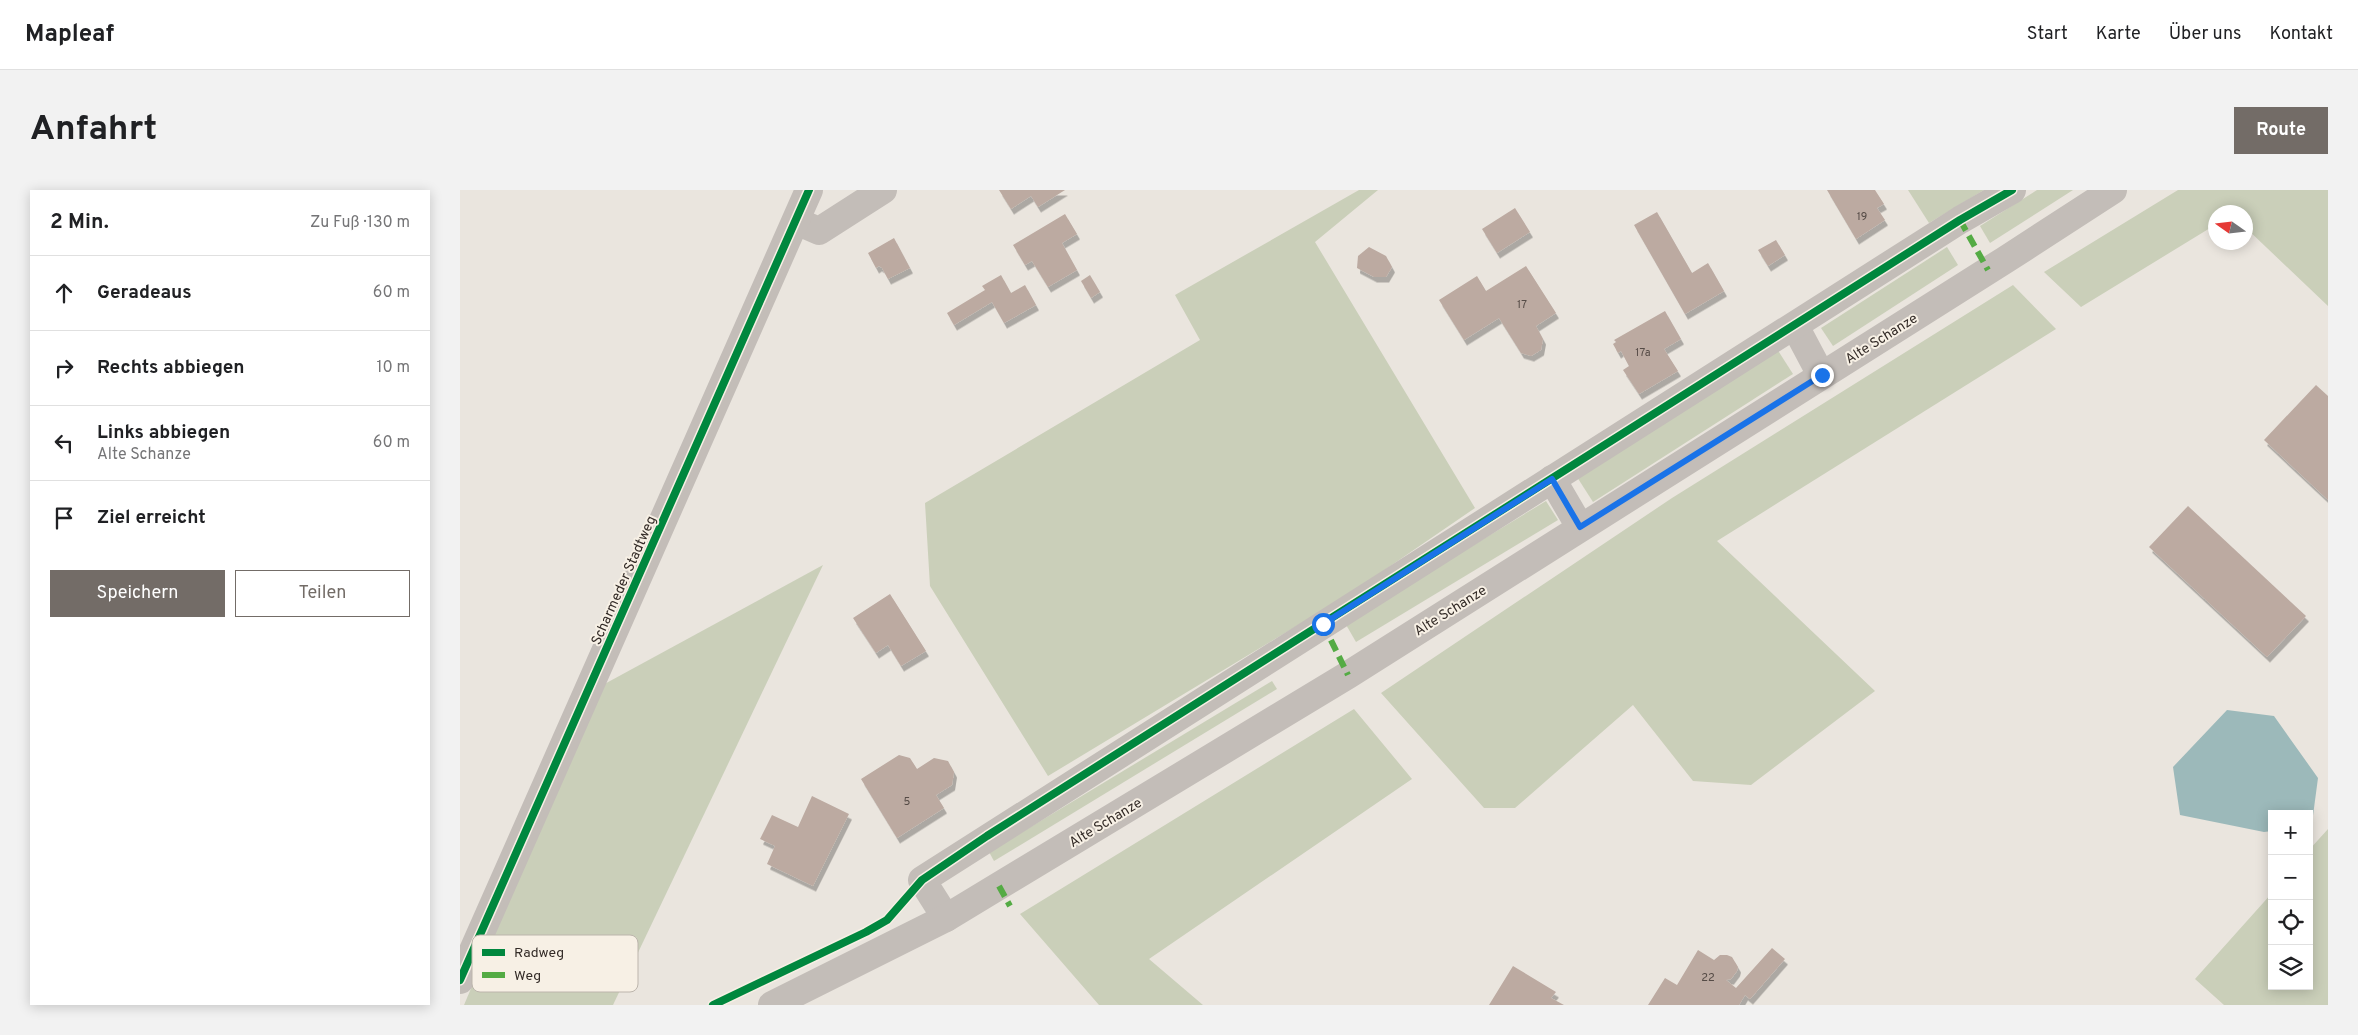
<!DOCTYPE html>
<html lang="de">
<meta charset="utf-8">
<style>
:root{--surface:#fff;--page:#f2f2f2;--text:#202124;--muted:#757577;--line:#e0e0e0;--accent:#736c67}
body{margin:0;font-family:Overpass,sans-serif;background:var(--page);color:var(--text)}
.controls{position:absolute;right:15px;bottom:15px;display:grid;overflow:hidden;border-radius:0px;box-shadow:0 2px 12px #0003}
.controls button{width:45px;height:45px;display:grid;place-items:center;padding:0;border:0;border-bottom:1px solid var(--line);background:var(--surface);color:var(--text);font:25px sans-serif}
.compass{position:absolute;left:1748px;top:15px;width:45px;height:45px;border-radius:50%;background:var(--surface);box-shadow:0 2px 12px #0003;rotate:284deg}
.stop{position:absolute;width:15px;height:15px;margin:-11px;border:4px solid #1a73e8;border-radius:50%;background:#fff}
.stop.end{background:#1a73e8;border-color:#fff;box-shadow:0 1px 5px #0008}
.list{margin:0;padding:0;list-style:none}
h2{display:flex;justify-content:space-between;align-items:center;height:65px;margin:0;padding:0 20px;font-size:21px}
h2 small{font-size:16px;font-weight:400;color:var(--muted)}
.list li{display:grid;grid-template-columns:32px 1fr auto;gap:15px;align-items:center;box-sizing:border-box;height:75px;padding:0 20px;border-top:1px solid var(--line)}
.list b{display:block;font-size:19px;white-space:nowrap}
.list p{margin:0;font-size:16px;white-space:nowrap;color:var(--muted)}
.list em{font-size:16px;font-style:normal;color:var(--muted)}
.actions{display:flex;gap:10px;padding:15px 20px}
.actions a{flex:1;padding:11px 0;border:1px solid var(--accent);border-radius:0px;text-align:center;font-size:18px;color:var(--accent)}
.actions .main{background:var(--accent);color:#fff}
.icon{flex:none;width:28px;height:28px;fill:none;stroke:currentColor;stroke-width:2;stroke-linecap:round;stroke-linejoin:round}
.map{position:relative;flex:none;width:1868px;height:815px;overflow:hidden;border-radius:0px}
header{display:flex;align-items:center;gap:30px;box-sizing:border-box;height:70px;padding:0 25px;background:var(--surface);border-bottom:1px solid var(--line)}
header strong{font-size:24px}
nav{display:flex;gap:28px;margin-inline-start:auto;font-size:18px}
.intro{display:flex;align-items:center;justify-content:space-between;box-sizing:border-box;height:120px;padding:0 30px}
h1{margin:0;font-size:35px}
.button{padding:12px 22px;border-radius:0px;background:var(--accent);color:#fff;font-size:18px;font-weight:700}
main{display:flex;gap:30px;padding:0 30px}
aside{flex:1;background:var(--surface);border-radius:0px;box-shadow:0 2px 12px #0003}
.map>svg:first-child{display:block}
.green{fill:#cacfb9}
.water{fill:#9cb9ba}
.building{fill:#bcaaa1;filter:url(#shadow)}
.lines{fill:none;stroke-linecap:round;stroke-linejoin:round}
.minor{stroke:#c3bdb8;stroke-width:28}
.quiet{stroke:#54ab44;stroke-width:6;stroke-dasharray:12 6;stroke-linecap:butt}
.cycleway-casing{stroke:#f7f0e5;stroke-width:11}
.cycleway{stroke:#00873e;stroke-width:8}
.route{stroke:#1a73e8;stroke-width:6}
.labels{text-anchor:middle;stroke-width:4;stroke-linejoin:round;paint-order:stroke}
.number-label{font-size:11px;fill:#554b46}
.street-label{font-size:14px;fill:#332b27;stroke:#f7f0e5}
.key{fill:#f7f0e5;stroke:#bcb5ac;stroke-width:1}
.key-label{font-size:14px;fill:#332b27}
</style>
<header>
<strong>Mapleaf</strong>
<nav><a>Start</a><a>Karte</a><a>Über uns</a><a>Kontakt</a></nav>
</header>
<div class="intro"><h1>Anfahrt</h1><a class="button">Route</a></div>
<main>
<aside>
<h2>2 Min.<small>Zu Fuß · 130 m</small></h2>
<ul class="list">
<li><svg class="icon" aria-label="ahead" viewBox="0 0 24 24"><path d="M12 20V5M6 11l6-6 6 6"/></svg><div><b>Geradeaus</b></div><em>60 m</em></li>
<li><svg class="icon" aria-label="right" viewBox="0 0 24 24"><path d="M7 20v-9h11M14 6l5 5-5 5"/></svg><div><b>Rechts abbiegen</b></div><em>10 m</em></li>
<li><svg class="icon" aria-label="left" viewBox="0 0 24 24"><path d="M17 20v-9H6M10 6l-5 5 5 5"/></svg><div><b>Links abbiegen</b><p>Alte Schanze</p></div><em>60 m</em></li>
<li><svg class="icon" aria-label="arrive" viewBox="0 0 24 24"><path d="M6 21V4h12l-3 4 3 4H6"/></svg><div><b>Ziel erreicht</b></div></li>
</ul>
<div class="actions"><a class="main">Speichern</a><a>Teilen</a></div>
</aside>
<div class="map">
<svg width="1868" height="815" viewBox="0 0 1868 815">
<defs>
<filter id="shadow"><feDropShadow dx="3" dy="5.5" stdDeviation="0" flood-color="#0004"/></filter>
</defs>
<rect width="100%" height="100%" fill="#eae5de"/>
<g class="green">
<path d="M899,0H918L855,52L1015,318L888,405L588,586L470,396L465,313L740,150L715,105Z"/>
<path d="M1448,0H1524L1469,33Z"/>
<path d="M1577,0H1613L1530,53L1520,36Z"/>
<path d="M1718,0H1868V116L1786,38V22H1756L1755,35L1621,117L1584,82Z"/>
<path d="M1487,57L1498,75L1373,156L1361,138Z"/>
<path d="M1553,95L1596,139L1257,351L1415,501L1291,595L1233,591L1173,515L1055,618H1024L921,503L1212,308Z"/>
<path d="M1317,159L1333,184L1133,312L1117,287Z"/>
<path d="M1086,311L1098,330L896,452L885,433Z"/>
<path d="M363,375L153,815H4L139,497Z"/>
<path d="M812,491L817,499L534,671L529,662Z"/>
<path d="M894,519L952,589L689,769L743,815H639L560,724Z"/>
<path d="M1868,639V815H1764L1735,789L1812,703V796H1849V660Z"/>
</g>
<path class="water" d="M1767,520L1814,526L1858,588L1852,633L1849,634V624H1812V641L1804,642L1720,625L1713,577Z"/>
<g class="building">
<path d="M539,0H605L578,17L571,6L551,19Z"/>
<path d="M1367,0H1415L1424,14L1417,18L1425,30L1396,49Z"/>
<path d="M1055,18L1070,42L1037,63L1022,39Z"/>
<path d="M1197,22L1232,83L1248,73L1264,101L1225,124L1174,35Z"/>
<path d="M605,24L617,44L602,53L617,80L588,97L572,71L565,75L553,55Z"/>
<path d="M434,48L450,78L428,89L422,78L419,76L416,78L408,63Z"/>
<path d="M1316,50L1325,65L1308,76L1298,60Z"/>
<path d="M909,57L926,66L932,77L926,87H914L897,78L898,66Z"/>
<path d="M1066,76L1096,123L1076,136L1083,149L1081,160L1071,166L1061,163L1039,128L1004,150L979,110L1017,86L1026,101Z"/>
<path d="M541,85L551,103L565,95L576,115L544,133L532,112L494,135L487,123L525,100L522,96Z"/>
<path d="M630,85L640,102L631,108L621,91Z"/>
<path d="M1205,121L1221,149L1204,159L1218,181L1179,204L1163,180L1169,176L1161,161L1158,163L1153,154L1156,152L1154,150Z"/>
<path d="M1856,195L1868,206V310L1804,250Z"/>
<path d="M1728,316L1846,426L1807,467L1689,357Z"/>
<path d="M430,404L466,461L441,476L428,455L416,463L393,428Z"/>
<path d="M439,565L450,568L457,579L474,568L488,571L494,582L492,595L476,605L484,618L437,648L401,589Z"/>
<path d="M352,606L389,624L353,696L307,674L315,656L300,649L312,625L338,637Z"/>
<path d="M1312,758L1325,769L1290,809L1285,805L1279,815H1188L1205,788L1217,795L1238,760L1254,770L1260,765H1267L1272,767L1278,777L1277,781L1271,789L1266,790L1276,798Z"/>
<path d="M1053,776L1096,802L1091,808L1104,815H1029Z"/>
</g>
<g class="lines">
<g class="minor">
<path d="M336,31L359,41L423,0"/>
<path d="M1335,136L1361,185"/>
<path d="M1092,289L1120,337"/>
<path d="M486,728L462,690L1500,30L1552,0"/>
<path d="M0,790L349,0"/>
<path d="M312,815L486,728L888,485L1545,70L1653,0"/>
</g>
<g class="quiet">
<path d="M1500,30L1528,80"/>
<path d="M863,434L888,485"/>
<path d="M539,696L550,716"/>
</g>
<g class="cycleway-casing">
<g id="cycleway">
<path d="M0,790L349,0"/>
<path d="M253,815L406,742L427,730L462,690L527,646L1500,30L1552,0"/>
</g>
</g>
<use href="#cycleway" class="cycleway"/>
</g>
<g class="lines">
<path class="route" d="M863,434L1092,289L1120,337L1362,185"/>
</g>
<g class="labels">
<g class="number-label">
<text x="1402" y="30">19</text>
<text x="1062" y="118">17</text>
<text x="1183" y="166">17a</text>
<text x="447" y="615">5</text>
<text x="1248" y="791">22</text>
</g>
<g class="street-label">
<text transform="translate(1421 148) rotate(-32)" y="5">Alte Schanze</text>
<text transform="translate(163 390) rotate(-66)" y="5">Scharmeder Stadtweg</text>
<text transform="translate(990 420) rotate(-32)" y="5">Alte Schanze</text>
<text transform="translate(645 632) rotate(-31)" y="5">Alte Schanze</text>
</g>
</g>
<rect x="12" y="745" width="166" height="57" rx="8" class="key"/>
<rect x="22" y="759" width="23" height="7" fill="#00873e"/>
<rect x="22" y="782" width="23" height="6" fill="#54ab44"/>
<g class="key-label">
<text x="54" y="767">Radweg</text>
<text x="54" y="790">Weg</text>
</g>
</svg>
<div class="controls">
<button>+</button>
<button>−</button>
<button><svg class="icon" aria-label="locate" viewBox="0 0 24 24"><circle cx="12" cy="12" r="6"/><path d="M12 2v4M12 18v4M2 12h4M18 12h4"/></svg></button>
<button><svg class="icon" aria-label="layers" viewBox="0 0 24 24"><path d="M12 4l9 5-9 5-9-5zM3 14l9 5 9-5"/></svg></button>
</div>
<svg class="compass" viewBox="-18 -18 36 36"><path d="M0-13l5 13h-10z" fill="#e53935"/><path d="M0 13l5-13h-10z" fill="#757577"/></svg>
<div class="stop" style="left:863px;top:434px"></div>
<div class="stop end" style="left:1362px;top:185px"></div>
</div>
</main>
